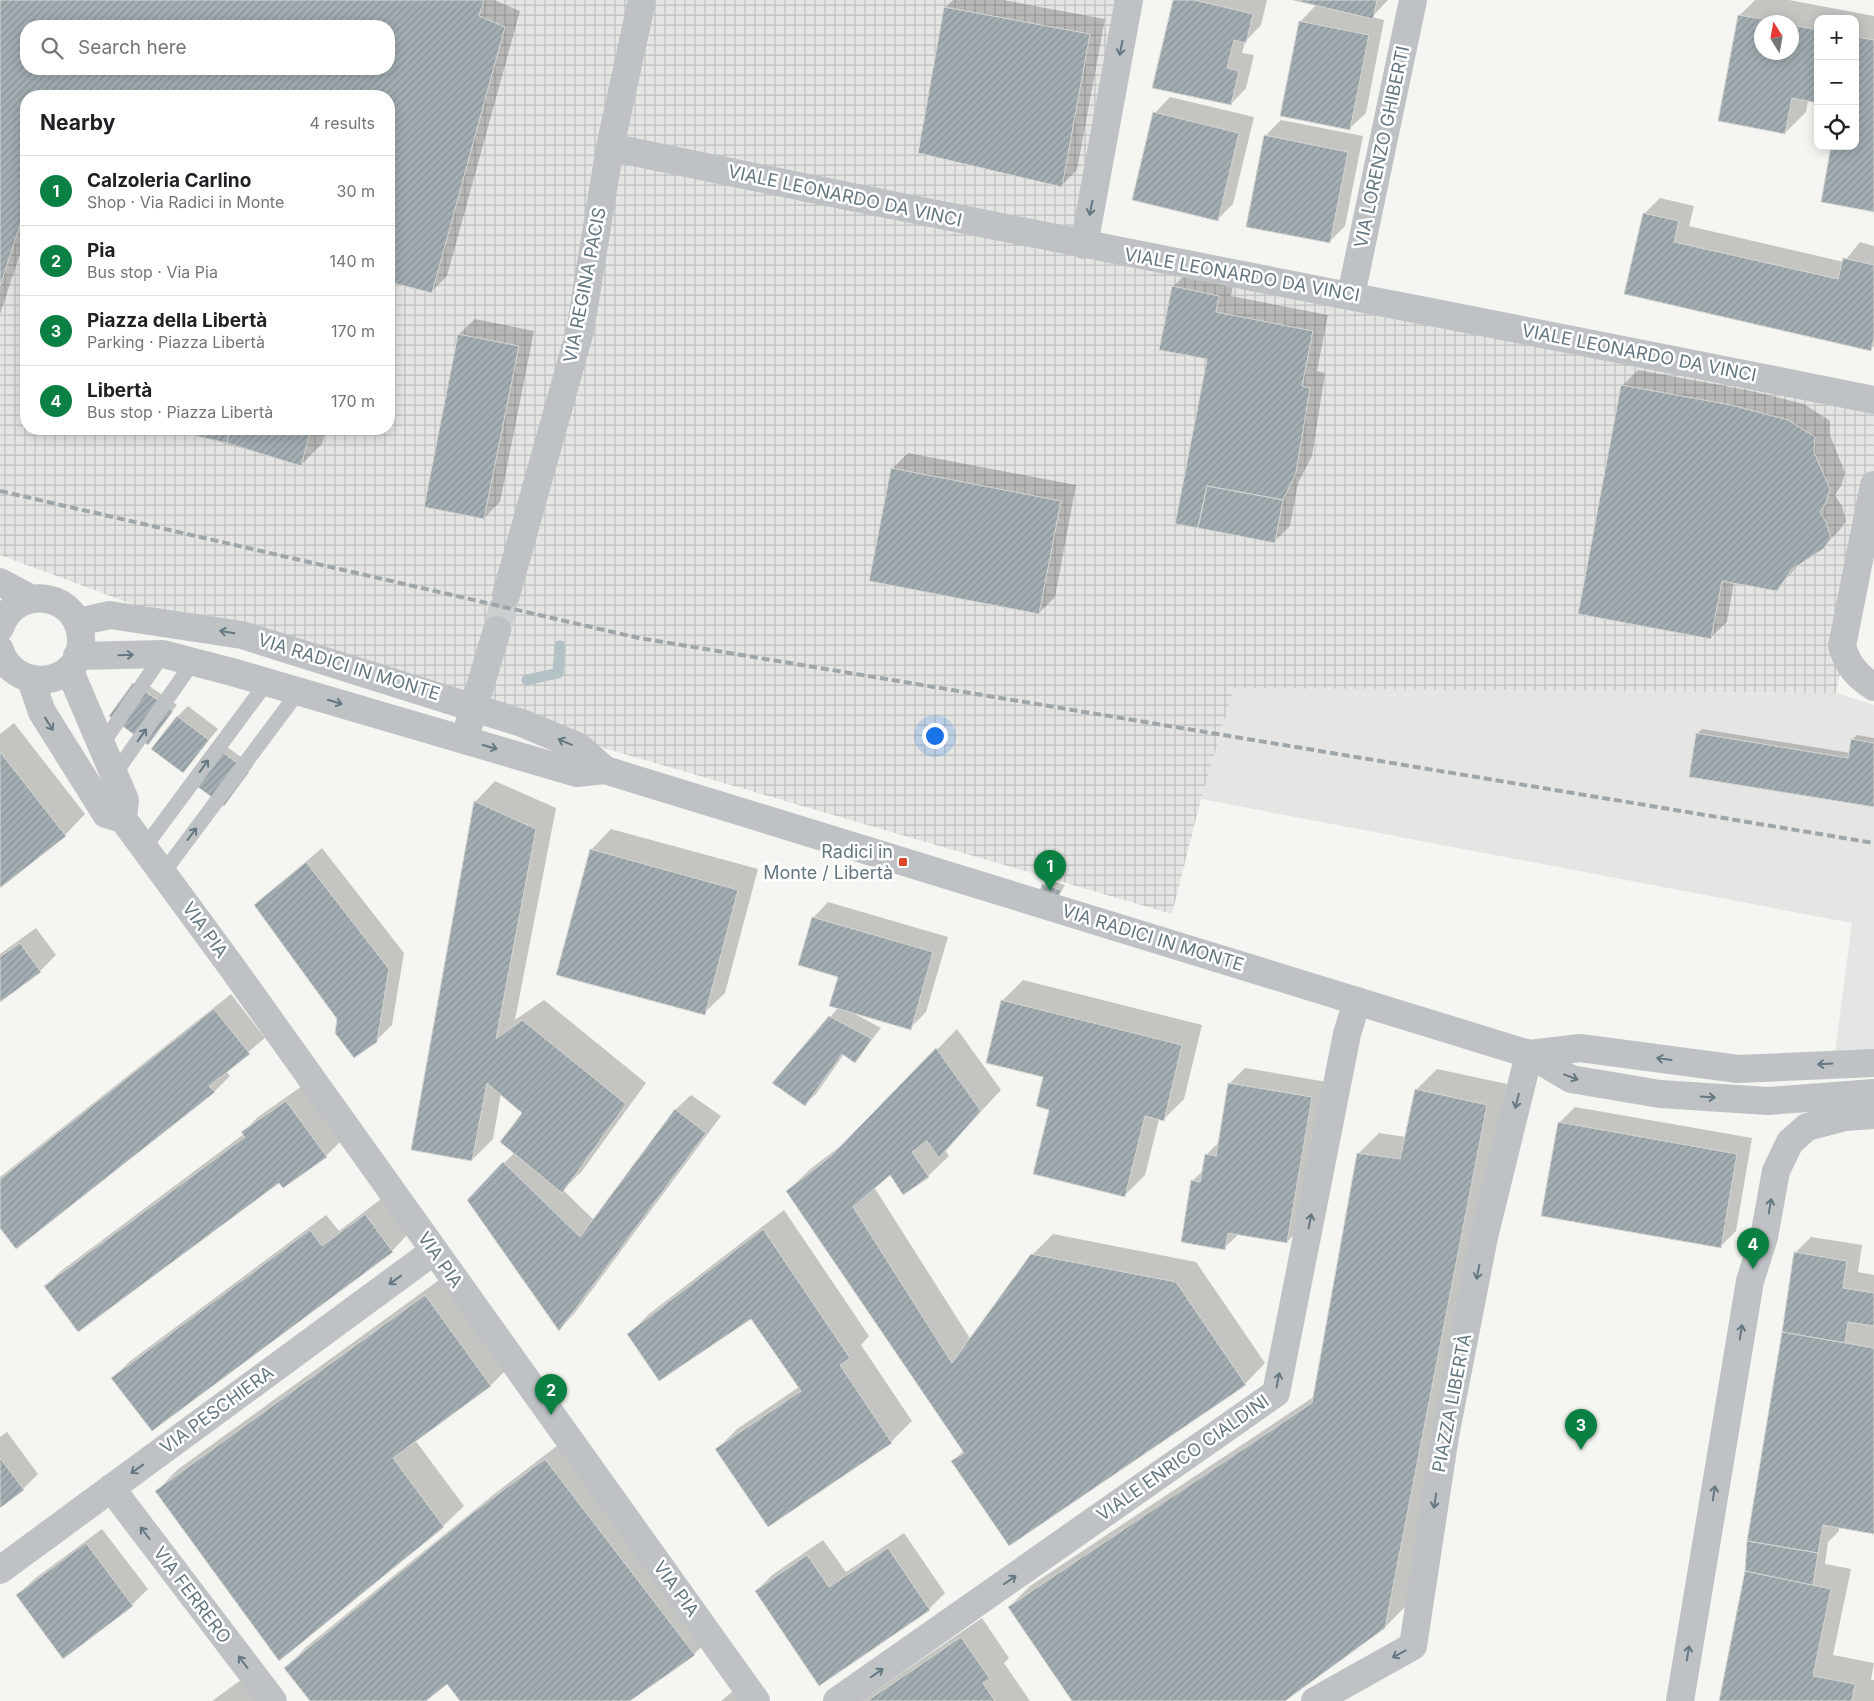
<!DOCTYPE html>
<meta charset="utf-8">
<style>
:root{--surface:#fff;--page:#f6f6f6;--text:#202124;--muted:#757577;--line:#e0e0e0;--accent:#0b8043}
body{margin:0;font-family:Inter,sans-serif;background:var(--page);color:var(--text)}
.controls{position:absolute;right:15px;top:15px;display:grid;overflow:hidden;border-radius:10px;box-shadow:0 2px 12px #0003}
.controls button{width:45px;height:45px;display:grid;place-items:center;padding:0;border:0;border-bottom:1px solid var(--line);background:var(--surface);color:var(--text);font:25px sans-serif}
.compass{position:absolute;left:1754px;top:15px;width:45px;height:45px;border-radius:50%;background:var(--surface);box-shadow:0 2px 12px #0003;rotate:349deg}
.you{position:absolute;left:934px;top:735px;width:18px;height:18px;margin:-12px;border:4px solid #fff;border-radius:50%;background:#1a73e8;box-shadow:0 0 0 8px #1a73e833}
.badge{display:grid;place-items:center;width:32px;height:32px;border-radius:50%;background:var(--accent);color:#fff;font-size:16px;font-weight:700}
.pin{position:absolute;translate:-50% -41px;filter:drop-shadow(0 1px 2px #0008)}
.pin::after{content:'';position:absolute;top:26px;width:18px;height:15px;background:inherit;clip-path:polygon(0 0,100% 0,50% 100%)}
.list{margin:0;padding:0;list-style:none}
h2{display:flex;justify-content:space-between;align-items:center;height:65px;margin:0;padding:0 20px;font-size:21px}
h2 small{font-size:16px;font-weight:400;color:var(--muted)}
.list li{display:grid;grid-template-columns:32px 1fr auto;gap:15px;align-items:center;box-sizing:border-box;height:70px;padding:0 20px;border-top:1px solid var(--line)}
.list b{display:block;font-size:19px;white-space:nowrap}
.list p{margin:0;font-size:16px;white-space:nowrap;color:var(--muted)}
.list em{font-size:16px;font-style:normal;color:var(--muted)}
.icon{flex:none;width:28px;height:28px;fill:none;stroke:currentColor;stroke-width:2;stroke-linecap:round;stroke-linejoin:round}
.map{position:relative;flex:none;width:1874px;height:1701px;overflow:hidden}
.search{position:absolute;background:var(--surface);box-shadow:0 2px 12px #0003;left:20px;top:20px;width:375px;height:55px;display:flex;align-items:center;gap:12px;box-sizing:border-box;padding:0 18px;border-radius:20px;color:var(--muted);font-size:19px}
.panel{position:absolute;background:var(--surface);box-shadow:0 2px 12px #0003;left:20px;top:90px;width:375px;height:345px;border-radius:20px}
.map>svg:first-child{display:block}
.built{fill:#e5e6e4}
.industrial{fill:url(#industrial-grid);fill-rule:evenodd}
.shadow{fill:#0003;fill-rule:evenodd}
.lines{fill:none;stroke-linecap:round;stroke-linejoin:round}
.stream{stroke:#b5c2c5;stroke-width:11}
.building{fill:url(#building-hatch);stroke:#d6d6d4;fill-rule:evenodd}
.minor-tunnel{stroke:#cacfcf;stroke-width:28;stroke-dasharray:28 14;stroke-linecap:butt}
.service{stroke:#bec2c5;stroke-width:15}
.minor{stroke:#bec2c5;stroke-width:28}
.rail{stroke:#9fa6aa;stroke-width:4;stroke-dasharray:8 4;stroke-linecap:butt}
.oneway{stroke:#657781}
.poi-dot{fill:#dd4629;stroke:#fff;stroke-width:2}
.labels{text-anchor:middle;stroke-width:5;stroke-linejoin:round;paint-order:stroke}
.street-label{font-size:18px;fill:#657781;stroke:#fff}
.poi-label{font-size:18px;fill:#657781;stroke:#fff;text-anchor:end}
</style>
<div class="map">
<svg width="1874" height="1701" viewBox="0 0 1874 1701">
<defs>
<pattern id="industrial-grid" width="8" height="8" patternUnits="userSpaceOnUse" patternTransform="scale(1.25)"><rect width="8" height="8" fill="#e5e6e4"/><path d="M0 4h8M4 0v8" fill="none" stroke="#bdbfbe"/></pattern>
<pattern id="building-hatch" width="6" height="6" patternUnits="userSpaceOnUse" patternTransform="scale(1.25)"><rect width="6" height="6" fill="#a4aeb2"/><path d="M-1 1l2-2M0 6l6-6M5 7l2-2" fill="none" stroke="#899296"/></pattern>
</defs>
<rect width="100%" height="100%" fill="#f5f5f1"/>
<path class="built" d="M1234,688L1836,693L1874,705V1052H1835L1852,923L1201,799Z"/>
<path class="industrial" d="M0,0H1135L1079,251L1874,392V520L1836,693L1234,688L1201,799L1172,914L210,633L0,555ZM26,26H389V69H26ZM26,96H389V429H26Z"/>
<g class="shadow">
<path d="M0,0H494L520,11L447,276L431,292L389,280V96H26V236L0,314ZM26,26H389V69H26Z"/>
<path d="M953,0H1003L1105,19L1077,170L1061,186L945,8Z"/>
<path d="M1174,0H1267L1261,25L1245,42L1242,53L1254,55L1246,88L1231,104Z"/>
<path d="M1298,0H1388L1372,17L1384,20L1366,113L1350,128L1300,22L1317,4Z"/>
<path d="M1755,0H1789L1874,16V211L1855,146V19H1818V102L1808,100L1806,112L1785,133L1719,120L1740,15ZM1762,22H1792V52H1762Z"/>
<path d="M1170,97L1254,117L1233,204L1218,219L1155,113Z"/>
<path d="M1281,120L1363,136L1345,226L1330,241L1265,136Z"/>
<path d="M1660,198L1694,206L1689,226L1844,262L1860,242L1874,246V346L1870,349L1626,293L1644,214Z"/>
<path d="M1188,271L1234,281L1231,296L1328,315L1317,371L1325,373L1312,456L1298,483L1290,526L1274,542L1208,358L1173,287Z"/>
<path d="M475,319L534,331L500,502L484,518L459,334Z"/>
<path d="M1638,370L1747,390L1804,404L1830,421V435L1845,473L1841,486L1835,495L1842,506L1846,521L1838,532L1822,548L1801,562L1776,590L1734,582L1727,622L1711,637L1622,386Z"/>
<path d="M185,429H326L322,444L301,465L184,432Z"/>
<path d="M908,453L1076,485L1055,597L1039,613L892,469Z"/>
<path d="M139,679L177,705L148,743Z"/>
<path d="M188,706L218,729L183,772L177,717Z"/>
<path d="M14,723L85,814L65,835L0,886V734Z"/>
<path d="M1702,729L1850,753L1852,740L1857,735L1874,738V806L1697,734Z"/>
<path d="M218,740L253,766L224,804Z"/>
<path d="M495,781L556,808L515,1020L544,1000L646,1083L582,1171L563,1190L594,1220L675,1110L691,1095L721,1116L574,1314L559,1329L504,1163L514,1153L524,1113L501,1093L493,1139L472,1160L475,802Z"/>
<path d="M611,829L758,869L725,993L704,1013L591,850Z"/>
<path d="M322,848L404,953L392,1025L376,1041L338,1018L255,905Z"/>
<path d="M1048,880L1065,885L1058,897L1044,885Z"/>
<path d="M828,902L948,937L926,1012L910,1028L853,1013L881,1028L855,1061L844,1054L816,1094L805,1104L774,1083L838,1008L840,976L813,918Z"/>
<path d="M36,928L56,955L40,971L0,1000V954Z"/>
<path d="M1023,980L1202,1025L1184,1099L1163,1120L1159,1119L1145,1175L1125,1195L1051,1109L1045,1076L1002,1001Z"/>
<path d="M231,994L265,1038L226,1071L230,1076L214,1092L0,1226V1177Z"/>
<path d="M957,1029L1001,1090L945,1150L949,1156L928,1176L890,1173L874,1187L971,1340L1032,1255L1053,1234L1196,1262L1265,1363L1245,1384L953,1461L964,1450L788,1191L809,1170L850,1139Z"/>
<path d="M1245,1068L1327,1082L1302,1226L1287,1242L1239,1234L1224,1248L1192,1181L1204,1170L1206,1155L1219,1142L1229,1084Z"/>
<path d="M1437,1069L1507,1084L1406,1606L1384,1628L1283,1701H1073L1009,1607L1030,1586L1315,1396L1358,1154L1379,1133L1406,1137L1416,1090Z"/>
<path d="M302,1086L342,1140L326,1156L283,1186L279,1181L45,1286L61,1271L244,1134L243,1132L258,1117Z"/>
<path d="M1575,1107L1752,1138L1736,1231L1720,1247L1559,1123Z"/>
<path d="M381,1199L407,1235L392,1251L113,1378L129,1362L326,1215L339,1231Z"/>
<path d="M784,1210L869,1336L861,1345L912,1421L891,1442L768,1525L717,1449L737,1429L799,1387L751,1317L628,1335L649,1314Z"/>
<path d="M1811,1237L1862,1245L1858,1272L1874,1275V1532L1839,1527V1531L1828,1542L1825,1564L1851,1569L1833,1655L1874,1663L1871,1680H1874V1701H1720L1747,1573L1795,1253Z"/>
<path d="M446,1275L511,1365L491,1385L415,1440L464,1506L443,1526L157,1491L177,1470Z"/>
<path d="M7,1432L38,1474L23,1489L0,1506V1437Z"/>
<path d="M566,1439L715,1634L694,1654L628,1701H462L448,1683L424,1701H311L286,1668L306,1647L493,1495Z"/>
<path d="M102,1529L148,1589L132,1605L63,1657L17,1596L33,1580Z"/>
<path d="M904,1533L945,1593L929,1609L756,1591L772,1575L823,1540L846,1572Z"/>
<path d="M982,1618L1009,1658L1004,1663L1030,1701H861Z"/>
<path d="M245,1677L263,1701H212Z"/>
<path d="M739,1686L752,1701H721Z"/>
</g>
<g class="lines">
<path class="stream" d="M527,680L558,673L560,646"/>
</g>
<g class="building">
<path d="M0,0H484L479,16L505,27L432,293L389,282V96H26V207L0,286ZM26,26H389V69H26Z"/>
<path d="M1173,0H1194L1253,14L1246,43L1234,40L1227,68L1239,71L1231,105L1152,88Z"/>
<path d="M1293,0H1377L1373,19Z"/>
<path d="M944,7L1090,34L1062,187L918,153Z"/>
<path d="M1738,15L1780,22H1762V52H1792V25L1818,30V103L1792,98L1785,134L1718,121Z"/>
<path d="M1299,21L1369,35L1350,130L1280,116Z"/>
<path d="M1855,37L1874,40V212L1821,202L1831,146H1855Z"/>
<path d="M1153,112L1239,133L1218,221L1132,200Z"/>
<path d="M1264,135L1348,152L1330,243L1246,227Z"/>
<path d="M1643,213L1679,221L1674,242L1838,279L1843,258L1874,265V337L1871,351L1624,294Z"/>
<path d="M1172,286L1219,296L1216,312L1313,331L1302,386L1310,388L1296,473L1283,500L1207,486L1198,528L1175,524L1207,359L1159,350Z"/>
<path d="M458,334L519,346L484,519L424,507Z"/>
<path d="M1621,385L1731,405L1788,420L1815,437L1814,452L1830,489L1826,503L1820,512L1826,522L1831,538L1823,549L1792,569L1777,591L1722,581L1711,639L1578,614Z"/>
<path d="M184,429H230L227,443L183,433Z"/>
<path d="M230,429H311L301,466L227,443Z"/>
<path d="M891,468L1061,501L1039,614L869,581Z"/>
<path d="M1207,486L1283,500L1275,543L1198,528Z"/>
<path d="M133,683L173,711L148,745L109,716Z"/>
<path d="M177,716L209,740L183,773L151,749Z"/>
<path d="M1696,733L1848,758L1851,739L1874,743V807L1689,777Z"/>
<path d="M212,744L249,772L224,806L187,779Z"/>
<path d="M0,752L66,836L0,888Z"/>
<path d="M474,801L536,829L496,1039L522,1020L626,1104L562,1193L500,1142L522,1113L487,1083L472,1161L411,1150Z"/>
<path d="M590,849L738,890L705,1015L556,975Z"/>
<path d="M306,862L389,969L377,1042L354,1058L335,1033L337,1019L254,905Z"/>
<path d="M1042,884L1061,890L1058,899L1040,892Z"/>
<path d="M812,917L933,952L911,1030L829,1006L838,977L798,965Z"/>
<path d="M20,943L41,972L0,1002V957Z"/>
<path d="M1001,1000L1182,1045L1164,1121L1145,1116L1125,1197L1033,1174L1049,1110L1036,1106L1043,1077L986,1063Z"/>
<path d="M214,1009L250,1054L209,1086L215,1092L16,1249L0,1228V1179Z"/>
<path d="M829,1016L872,1039L855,1063L842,1054L805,1106L772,1083Z"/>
<path d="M936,1048L981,1111L939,1158L927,1141L912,1152L929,1177L903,1195L890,1175L853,1207L952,1363L1031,1254L1176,1282L1246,1385L1009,1546L951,1461L964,1453L786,1191L830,1157Z"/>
<path d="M1228,1083L1312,1097L1287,1243L1228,1233L1225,1250L1181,1242L1191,1180L1200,1182L1205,1154L1216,1156Z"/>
<path d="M1415,1089L1487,1105L1385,1628L1285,1701H1072L1008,1607L1312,1403L1357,1153L1400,1159Z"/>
<path d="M286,1101L327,1157L283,1188L279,1183L78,1332L44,1286L245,1137L241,1132Z"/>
<path d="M675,1109L706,1133L559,1331L467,1200L503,1162L580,1237Z"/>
<path d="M1558,1122L1737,1154L1721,1248L1541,1216Z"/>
<path d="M365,1214L393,1252L152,1431L111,1378L310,1230L322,1246Z"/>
<path d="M763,1229L850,1358L840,1365L892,1443L768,1527L715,1449L801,1391L751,1319L659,1381L627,1334Z"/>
<path d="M1794,1252L1847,1261L1843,1288L1874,1293V1326L1848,1322L1845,1343L1782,1332Z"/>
<path d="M425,1295L491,1386L393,1458L444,1527L279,1661L155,1491Z"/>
<path d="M1782,1332L1874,1348V1534L1823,1525L1818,1553L1747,1541Z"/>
<path d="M0,1458L24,1490L0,1508Z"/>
<path d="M545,1459L695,1655L630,1701H460L447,1684L426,1701H310L284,1668L470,1515Z"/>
<path d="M1747,1541L1818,1553L1813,1586L1745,1571Z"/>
<path d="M86,1543L133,1606L63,1659L16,1595Z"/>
<path d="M888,1548L930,1610L819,1686L755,1591L807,1555L829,1587Z"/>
<path d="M1745,1571L1831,1589L1813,1676L1855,1684L1852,1700L1855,1701H1719Z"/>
<path d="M961,1637L990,1679L983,1683L995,1701H867Z"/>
</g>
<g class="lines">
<path class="minor-tunnel" d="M497,630L506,595"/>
<g class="service">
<path d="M101,746L163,654"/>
<path d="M114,775L193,662"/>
<path d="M144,848L267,682"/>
<path d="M163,873L299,691"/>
</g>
<g class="minor">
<path d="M610,147C1031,236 1453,315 1874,400"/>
<path d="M1084,245L1129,0"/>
<path d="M1351,295L1413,0"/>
<path d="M1874,485L1842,646C1848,666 1857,676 1874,687"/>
<path d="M0,582L32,599"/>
<path d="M506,595L580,331L610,147L642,0"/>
<path d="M78,622L110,615L242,635L522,723L579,747L605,770L1529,1054L1571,1079L1660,1094L1768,1101L1874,1093"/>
<path d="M0,628C16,581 83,593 81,643C79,688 14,693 0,650"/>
<path d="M77,656L163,654L232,672L577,773L605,770"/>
<path d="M69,669L125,800L123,819"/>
<path d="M31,680L42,712L106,814L123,819L231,966L756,1701"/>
<path d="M469,724L497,630"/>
<path d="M1529,1054L1580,1048L1738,1069L1874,1063"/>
<path d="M111,1488L273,1701"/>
<path d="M0,1570L434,1251"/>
<path d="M837,1701L1276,1393L1347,1034L1357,1001"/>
<path d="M1315,1701L1413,1646L1445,1436L1484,1237L1529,1054"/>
<path d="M1680,1701L1750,1281L1764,1237L1776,1171L1790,1142L1807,1127L1845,1117L1874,1115"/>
</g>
<path class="rail" d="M0,491L639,638L1874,843"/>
</g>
<defs><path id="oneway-shaft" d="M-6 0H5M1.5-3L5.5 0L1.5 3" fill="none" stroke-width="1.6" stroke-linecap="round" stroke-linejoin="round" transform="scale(1.25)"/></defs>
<g class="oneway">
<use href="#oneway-shaft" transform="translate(1121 48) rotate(101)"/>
<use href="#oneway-shaft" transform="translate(1091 208) rotate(101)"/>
<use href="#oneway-shaft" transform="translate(227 632) rotate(-171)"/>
<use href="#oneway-shaft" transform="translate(126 655) rotate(-2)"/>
<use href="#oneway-shaft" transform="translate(335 702) rotate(17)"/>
<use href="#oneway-shaft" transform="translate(49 724) rotate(58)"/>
<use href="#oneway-shaft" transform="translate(142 735) rotate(-55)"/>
<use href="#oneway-shaft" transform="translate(565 742) rotate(-157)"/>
<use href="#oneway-shaft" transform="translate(490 747) rotate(16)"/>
<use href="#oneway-shaft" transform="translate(204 766) rotate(-54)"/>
<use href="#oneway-shaft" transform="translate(192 834) rotate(-53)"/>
<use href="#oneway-shaft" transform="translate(1664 1059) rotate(-172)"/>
<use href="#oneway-shaft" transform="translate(1825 1064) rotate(177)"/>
<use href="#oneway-shaft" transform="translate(1571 1077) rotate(21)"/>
<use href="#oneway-shaft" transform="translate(1708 1097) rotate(4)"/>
<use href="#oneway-shaft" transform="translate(1517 1101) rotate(104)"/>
<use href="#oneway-shaft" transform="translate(1770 1206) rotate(-80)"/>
<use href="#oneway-shaft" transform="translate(1310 1221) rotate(-79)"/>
<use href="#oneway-shaft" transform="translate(1478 1272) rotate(101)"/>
<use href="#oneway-shaft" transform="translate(395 1280) rotate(144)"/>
<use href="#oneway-shaft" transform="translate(1741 1332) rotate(-81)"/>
<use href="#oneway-shaft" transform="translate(1278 1380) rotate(-79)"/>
<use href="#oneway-shaft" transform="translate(137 1469) rotate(144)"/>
<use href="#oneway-shaft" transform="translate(1714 1493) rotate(-81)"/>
<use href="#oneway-shaft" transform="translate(1435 1501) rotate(99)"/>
<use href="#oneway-shaft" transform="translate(145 1533) rotate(-127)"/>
<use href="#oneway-shaft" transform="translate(1010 1580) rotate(-35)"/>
<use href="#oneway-shaft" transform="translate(1688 1653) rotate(-81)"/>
<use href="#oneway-shaft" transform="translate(1399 1654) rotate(151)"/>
<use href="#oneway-shaft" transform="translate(243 1662) rotate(-127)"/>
<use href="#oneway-shaft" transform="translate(877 1673) rotate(-35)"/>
</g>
<rect class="poi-dot" x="898" y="857" width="10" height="10" rx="2.5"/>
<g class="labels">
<g class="street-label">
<text transform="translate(1382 147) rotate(-78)" y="6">VIA LORENZO GHIBERTI</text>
<text transform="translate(845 196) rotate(12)" y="6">VIALE LEONARDO DA VINCI</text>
<text transform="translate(1242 275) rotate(10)" y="6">VIALE LEONARDO DA VINCI</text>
<text transform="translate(585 285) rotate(-79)" y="6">VIA REGINA PACIS</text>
<text transform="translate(1639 353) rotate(11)" y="6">VIALE LEONARDO DA VINCI</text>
<text transform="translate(349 667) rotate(17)" y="6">VIA RADICI IN MONTE</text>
<text transform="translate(205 930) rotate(54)" y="6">VIA PIA</text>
<text transform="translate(1153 938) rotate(17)" y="6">VIA RADICI IN MONTE</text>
<text transform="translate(440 1260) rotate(55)" y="6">VIA PIA</text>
<text transform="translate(1452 1403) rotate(-79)" y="6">PIAZZA LIBERTÀ</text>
<text transform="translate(217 1410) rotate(-36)" y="6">VIA PESCHIERA</text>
<text transform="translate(1183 1458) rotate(-35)" y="6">VIALE ENRICO CIALDINI</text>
<text transform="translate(676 1589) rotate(54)" y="6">VIA PIA</text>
<text transform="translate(192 1595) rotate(53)" y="6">VIA FERRERO</text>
</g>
<g class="poi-label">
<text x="893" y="858">Radici in<tspan x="893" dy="21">Monte / Libertà</tspan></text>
</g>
</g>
</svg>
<div class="controls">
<button>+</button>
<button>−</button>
<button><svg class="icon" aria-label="locate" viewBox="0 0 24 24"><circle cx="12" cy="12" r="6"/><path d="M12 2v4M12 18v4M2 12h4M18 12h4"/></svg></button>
</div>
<svg class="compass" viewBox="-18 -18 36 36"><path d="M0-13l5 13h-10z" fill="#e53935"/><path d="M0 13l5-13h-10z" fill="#757577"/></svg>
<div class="you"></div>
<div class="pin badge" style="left:1050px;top:891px">1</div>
<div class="pin badge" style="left:551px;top:1415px">2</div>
<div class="pin badge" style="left:1581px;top:1450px">3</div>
<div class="pin badge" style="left:1753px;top:1269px">4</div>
<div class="search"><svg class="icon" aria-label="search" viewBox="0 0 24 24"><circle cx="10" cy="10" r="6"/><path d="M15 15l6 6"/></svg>Search here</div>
<section class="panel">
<h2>Nearby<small>4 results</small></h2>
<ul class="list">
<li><span class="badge">1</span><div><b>Calzoleria Carlino</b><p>Shop · Via Radici in Monte</p></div><em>30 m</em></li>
<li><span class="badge">2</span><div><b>Pia</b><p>Bus stop · Via Pia</p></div><em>140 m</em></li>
<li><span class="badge">3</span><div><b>Piazza della Libertà</b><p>Parking · Piazza Libertà</p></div><em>170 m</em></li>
<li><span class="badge">4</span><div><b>Libertà</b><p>Bus stop · Piazza Libertà</p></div><em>170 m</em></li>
</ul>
</section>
</div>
